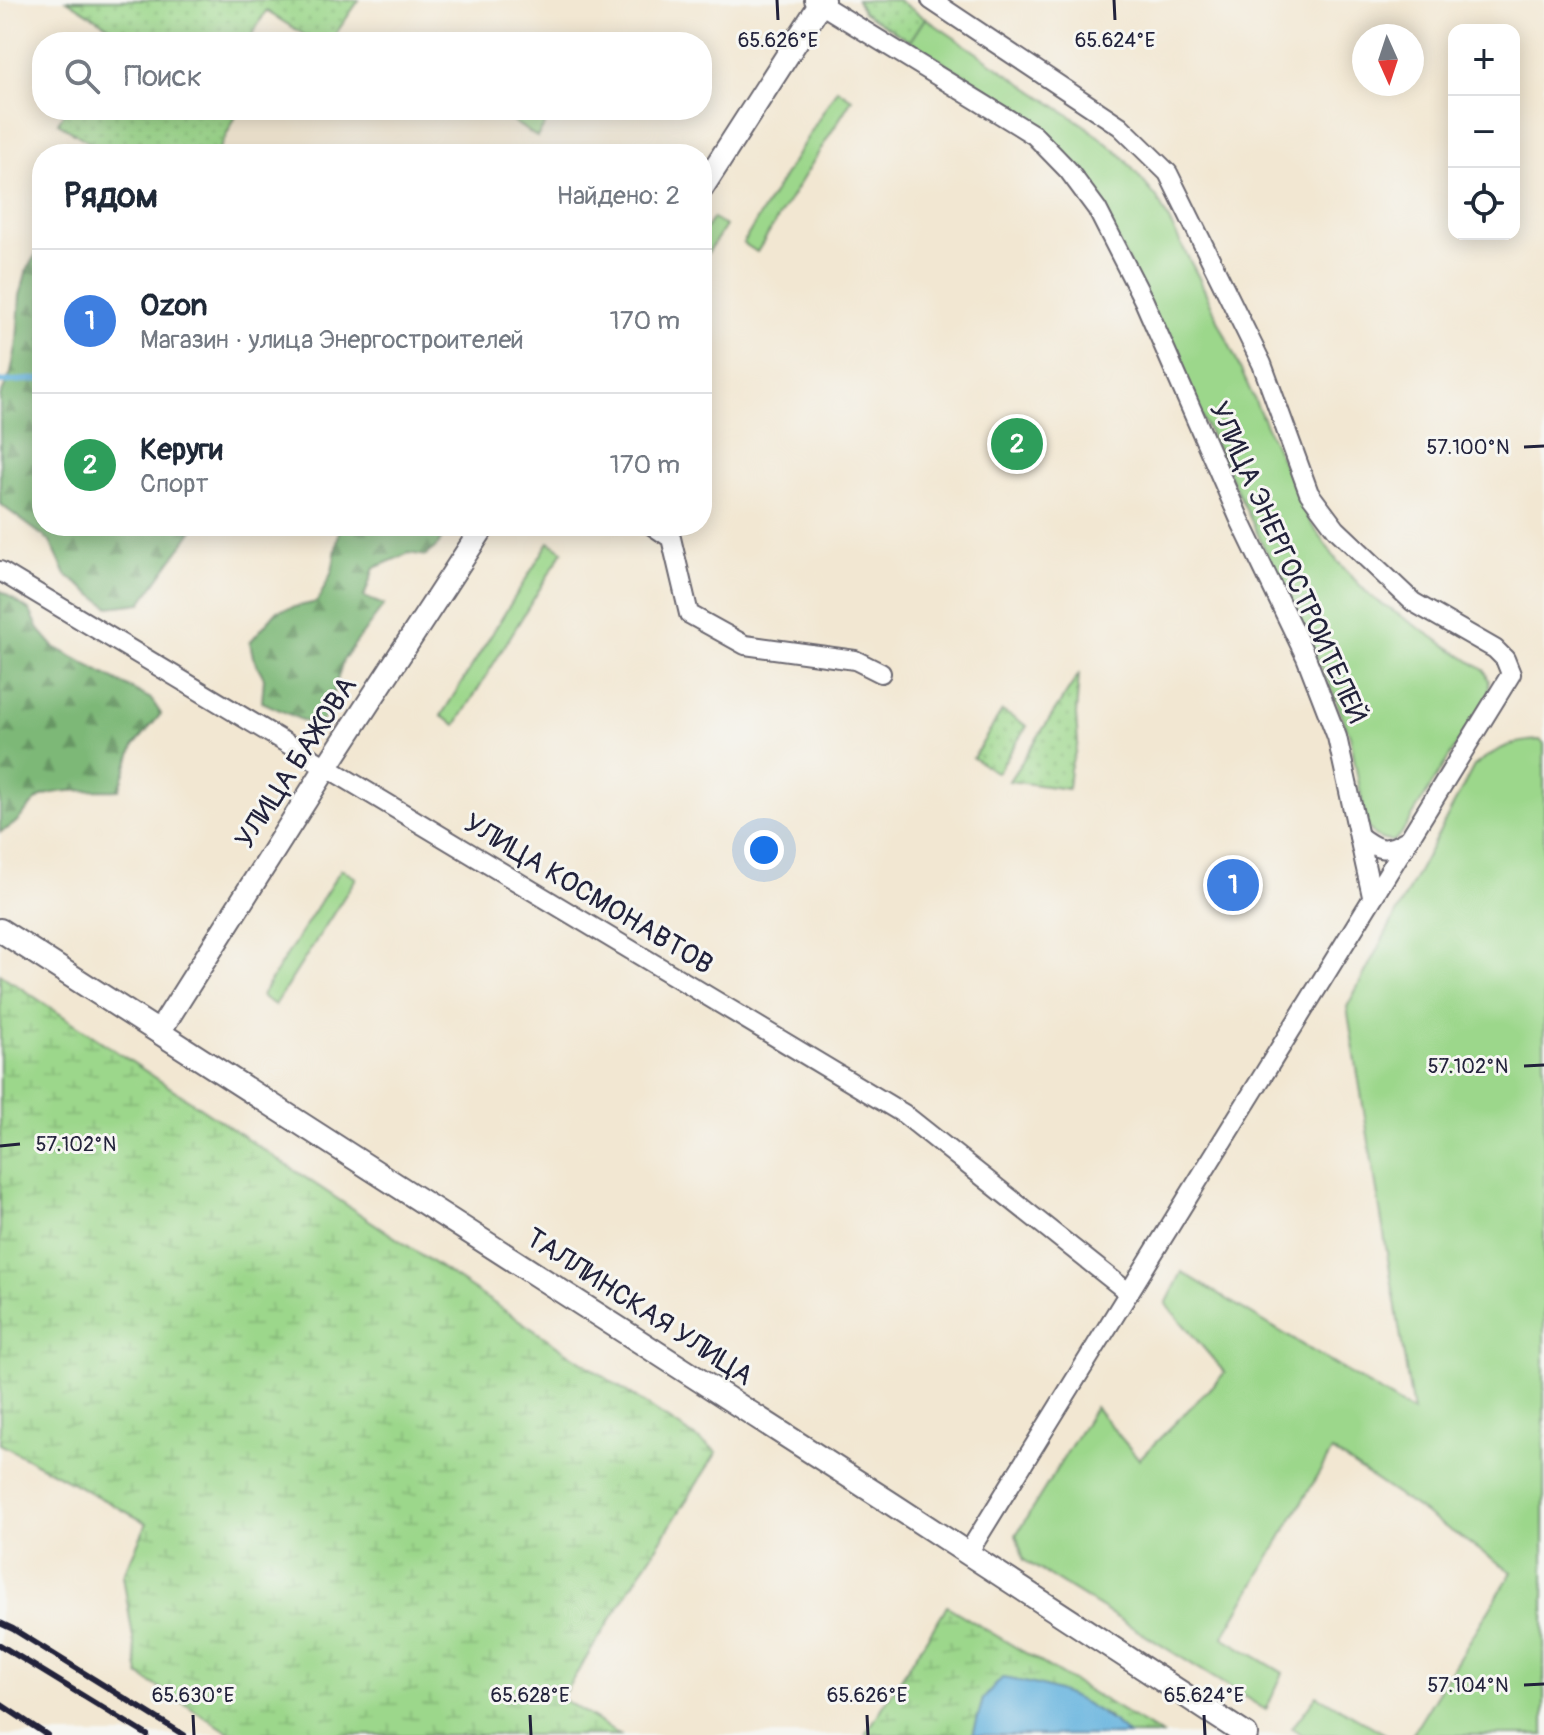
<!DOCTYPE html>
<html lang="ru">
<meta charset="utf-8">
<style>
:root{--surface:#fff;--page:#f6f6f7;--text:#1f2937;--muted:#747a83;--line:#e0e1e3;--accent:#b5179e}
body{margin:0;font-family:Pangolin,sans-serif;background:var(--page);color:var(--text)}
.controls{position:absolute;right:24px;top:24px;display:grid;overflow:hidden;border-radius:16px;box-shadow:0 4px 20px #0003}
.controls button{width:72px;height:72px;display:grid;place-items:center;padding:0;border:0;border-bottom:2px solid var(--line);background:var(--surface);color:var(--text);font:40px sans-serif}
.compass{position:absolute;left:1352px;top:24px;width:72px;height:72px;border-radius:50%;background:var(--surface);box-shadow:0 4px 20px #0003;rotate:177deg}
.you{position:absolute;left:764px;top:850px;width:28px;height:28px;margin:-20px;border:6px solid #fff;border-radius:50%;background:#1a73e8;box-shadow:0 0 0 12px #1a73e833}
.badge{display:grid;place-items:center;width:52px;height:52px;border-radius:50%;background:var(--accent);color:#fff;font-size:26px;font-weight:700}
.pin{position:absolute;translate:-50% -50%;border:4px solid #fff;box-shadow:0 2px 8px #0006}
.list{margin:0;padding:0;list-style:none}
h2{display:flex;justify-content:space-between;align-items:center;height:104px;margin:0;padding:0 32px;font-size:34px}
h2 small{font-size:26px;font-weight:400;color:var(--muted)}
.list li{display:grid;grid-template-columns:52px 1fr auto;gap:24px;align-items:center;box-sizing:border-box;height:144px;padding:0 32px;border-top:2px solid var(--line)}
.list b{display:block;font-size:30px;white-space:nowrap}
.list p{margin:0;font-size:26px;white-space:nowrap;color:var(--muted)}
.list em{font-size:26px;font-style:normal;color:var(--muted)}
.icon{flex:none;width:44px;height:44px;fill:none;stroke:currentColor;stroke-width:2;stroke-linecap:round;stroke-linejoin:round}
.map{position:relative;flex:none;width:1544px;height:1735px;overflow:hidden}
.search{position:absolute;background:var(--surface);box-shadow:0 4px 20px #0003;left:32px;top:32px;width:680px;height:88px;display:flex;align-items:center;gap:20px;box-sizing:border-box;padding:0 28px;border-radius:32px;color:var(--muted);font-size:30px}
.panel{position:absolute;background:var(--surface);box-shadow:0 4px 20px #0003;left:32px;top:144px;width:680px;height:392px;border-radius:32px}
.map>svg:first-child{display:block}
.grass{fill:#9cd78b;stroke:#5f7c63;stroke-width:2}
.forest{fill:url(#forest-firs);stroke:#506d59;stroke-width:2}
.wetland{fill:url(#wetland-marsh);stroke:#5f7c63;stroke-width:2}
.park{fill:url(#park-dots);stroke:#5f7c63;stroke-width:2}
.water{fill:#64b2de;stroke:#436a8c;stroke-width:2}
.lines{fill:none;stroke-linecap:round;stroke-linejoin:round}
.stream{stroke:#64b2de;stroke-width:6}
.minor-casing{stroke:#6b6770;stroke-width:22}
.tertiary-casing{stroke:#6b6770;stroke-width:26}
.minor{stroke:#fff;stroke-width:18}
.tertiary{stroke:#fff;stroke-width:22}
.rail{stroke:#22223b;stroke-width:6}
.ticks{fill:none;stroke:#22223b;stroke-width:3}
.labels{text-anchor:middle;stroke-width:6;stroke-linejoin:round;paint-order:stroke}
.street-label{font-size:28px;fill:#22223b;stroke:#f6f6f2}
.ticks-label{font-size:20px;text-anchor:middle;fill:#22223b;stroke:#f6f6f2;stroke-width:6;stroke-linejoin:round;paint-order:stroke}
</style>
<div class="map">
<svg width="1544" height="1735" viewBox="0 0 1544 1735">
<defs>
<pattern id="forest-firs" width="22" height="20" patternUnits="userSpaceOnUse" patternTransform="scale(2)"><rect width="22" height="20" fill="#7db877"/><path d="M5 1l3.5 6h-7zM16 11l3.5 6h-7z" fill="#669563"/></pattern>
<pattern id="wetland-marsh" width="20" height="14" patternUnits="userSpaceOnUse" patternTransform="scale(2)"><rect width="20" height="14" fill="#9cd78b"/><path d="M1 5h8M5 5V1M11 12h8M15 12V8" fill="none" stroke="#86b879"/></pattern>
<pattern id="park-dots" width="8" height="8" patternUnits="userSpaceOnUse" patternTransform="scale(2)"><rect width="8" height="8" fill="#9cd78b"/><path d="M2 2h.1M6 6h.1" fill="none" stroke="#86b879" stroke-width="1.8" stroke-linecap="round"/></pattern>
</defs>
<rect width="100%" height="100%" fill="#f6f6f2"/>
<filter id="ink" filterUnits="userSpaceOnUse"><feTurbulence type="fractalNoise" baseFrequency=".0125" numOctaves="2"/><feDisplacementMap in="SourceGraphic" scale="16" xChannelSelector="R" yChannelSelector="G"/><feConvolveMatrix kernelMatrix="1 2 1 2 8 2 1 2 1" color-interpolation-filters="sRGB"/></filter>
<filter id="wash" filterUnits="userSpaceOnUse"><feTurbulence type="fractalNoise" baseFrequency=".006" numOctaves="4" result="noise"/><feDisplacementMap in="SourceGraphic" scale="32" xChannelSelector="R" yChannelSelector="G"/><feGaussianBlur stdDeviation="1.8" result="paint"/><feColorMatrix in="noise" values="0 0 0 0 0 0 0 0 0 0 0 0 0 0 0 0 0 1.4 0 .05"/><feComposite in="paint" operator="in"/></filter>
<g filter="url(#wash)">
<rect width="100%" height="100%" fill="#f2e7d2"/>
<g class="grass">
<path d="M925,18L1087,127L1122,156L1157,198L1199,278L1310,522L1338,562L1370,596L1485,671L1489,681V693L1403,831L1394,841C1378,841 1373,836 1366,823L1350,736L1331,688L1098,199L1081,172L1027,115L910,41Z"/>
<path d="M837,89L852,99L757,252L743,243Z"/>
<path d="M495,110H554L537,137Z"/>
<path d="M713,218L725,226L702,262V234Z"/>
<path d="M549,542L563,551L456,725L441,716Z"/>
<path d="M1540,740L1544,743V1735H1412L1512,1572L1332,1451L1223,1637L1283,1673L1266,1710L1024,1560L1016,1535L1095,1407L1139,1459L1225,1373L1166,1304L1182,1272L1413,1412L1347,1007L1474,766C1496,749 1512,741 1540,740Z"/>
<path d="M341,869L356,878L275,1005L261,996Z"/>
<path d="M1317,1695L1387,1735H1302L1292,1728Z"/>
</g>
<g class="forest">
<path d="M42,245V526H196L141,603L109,607L66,575L50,541L0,504V397L11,373L17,342L20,296L27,269Z"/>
<path d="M340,526H447L439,544L426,556L409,553L374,568L364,597L384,605L343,660L328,712L317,727L262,702L264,678L253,657L250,642L277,611L317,602L332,572Z"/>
<path d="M0,590L30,611L40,631L54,647L151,699L161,714L134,746L119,790C98,791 62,788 43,796C28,803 22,824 0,832Z"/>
</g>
<g class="wetland">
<path d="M0,974L717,1452L561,1698L620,1735H233L139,1675L123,1576L147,1523L0,1444Z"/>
<path d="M947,1606L1162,1735H1129L1103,1713L983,1699L973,1735H865Z"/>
</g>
<g class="park">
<path d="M67,0H359L330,42H316L266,11L248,42H109L116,31Z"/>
<path d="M857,0H898L925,18L910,41L863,12Z"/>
<path d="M66,110H239L217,154H108L58,123Z"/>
<path d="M1079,674L1076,715L1078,743L1070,769L1068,789L1009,781Z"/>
<path d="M1002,711L1027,726L997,773L973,758Z"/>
</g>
<path class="water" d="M1002,1678C1056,1686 1088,1699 1129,1735H973L983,1699Z"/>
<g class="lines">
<path class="stream" d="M0,382L42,379"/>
</g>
</g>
<g filter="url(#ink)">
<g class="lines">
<g class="minor-casing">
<g id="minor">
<path d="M814,0L1034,135L1068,170L1097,209L1144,301L1240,520L1306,657L1337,737L1372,896"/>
<path d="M931,0L1120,126L1168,173L1262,364L1309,493L1336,529L1413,602L1495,649L1505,659L1511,674L968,1553"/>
<path d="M653,526L671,538L689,614L745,645L855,660L881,673"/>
<path d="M0,571L904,1114L1129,1293"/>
<path d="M1359,836C1377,850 1385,853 1405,841"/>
</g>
</g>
<g class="tertiary-casing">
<g id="tertiary">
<path d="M702,188L823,0"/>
<path d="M0,930L889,1502L1246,1735"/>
<path d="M159,1032L326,768L484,526"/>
</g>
</g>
<use href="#minor" class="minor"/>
<use href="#tertiary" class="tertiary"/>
<g class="rail">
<path d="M0,1623L13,1629L184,1735"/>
<path d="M0,1645L147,1735"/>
<path d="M0,1704L47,1735"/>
</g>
</g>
</g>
<path class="ticks" d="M777,0L778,20M1114,0L1115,20M1524,447L1544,446M1524,1066L1544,1065M0,1146L20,1144M1524,1685L1544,1684M193,1715L194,1735M530,1715L531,1735M867,1715L868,1735M1204,1715L1205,1735"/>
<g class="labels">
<g class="street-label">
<text transform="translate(1289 562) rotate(66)" y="10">УЛИЦА ЭНЕРГОСТРОИТЕЛЕЙ</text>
<text transform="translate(295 762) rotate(-57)" y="10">УЛИЦА БАЖОВА</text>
<text transform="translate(589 893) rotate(31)" y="10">УЛИЦА КОСМОНАВТОВ</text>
<text transform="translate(640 1306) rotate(33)" y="10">ТАЛЛИНСКАЯ УЛИЦА</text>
</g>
</g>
<g class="ticks-label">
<text x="778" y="47">65.626°E</text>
<text x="1115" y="47">65.624°E</text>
<text x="1468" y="454">57.100°N</text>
<text x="1468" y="1073">57.102°N</text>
<text x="76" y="1151">57.102°N</text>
<text x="1468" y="1692">57.104°N</text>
<text x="193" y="1702">65.630°E</text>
<text x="530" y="1702">65.628°E</text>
<text x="867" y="1702">65.626°E</text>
<text x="1204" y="1702">65.624°E</text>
</g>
</svg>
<div class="controls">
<button>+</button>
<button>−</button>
<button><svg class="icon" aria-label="locate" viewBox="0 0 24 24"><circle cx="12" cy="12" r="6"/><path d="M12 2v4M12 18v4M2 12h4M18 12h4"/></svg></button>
</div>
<svg class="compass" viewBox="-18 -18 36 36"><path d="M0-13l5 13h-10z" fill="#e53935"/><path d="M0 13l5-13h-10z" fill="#747a83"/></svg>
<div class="you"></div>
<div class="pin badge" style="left:1233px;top:885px;background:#3f7fe0">1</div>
<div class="pin badge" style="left:1017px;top:444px;background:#2e9e5b">2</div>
<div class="search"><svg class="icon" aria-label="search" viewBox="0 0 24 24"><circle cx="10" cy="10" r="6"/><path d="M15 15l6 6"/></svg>Поиск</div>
<section class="panel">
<h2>Рядом<small>Найдено: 2</small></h2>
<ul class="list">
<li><span class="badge" style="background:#3f7fe0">1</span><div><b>Ozon</b><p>Магазин · улица Энергостроителей</p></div><em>170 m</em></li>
<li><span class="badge" style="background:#2e9e5b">2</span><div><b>Керуги</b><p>Спорт</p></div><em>170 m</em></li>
</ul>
</section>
</div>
